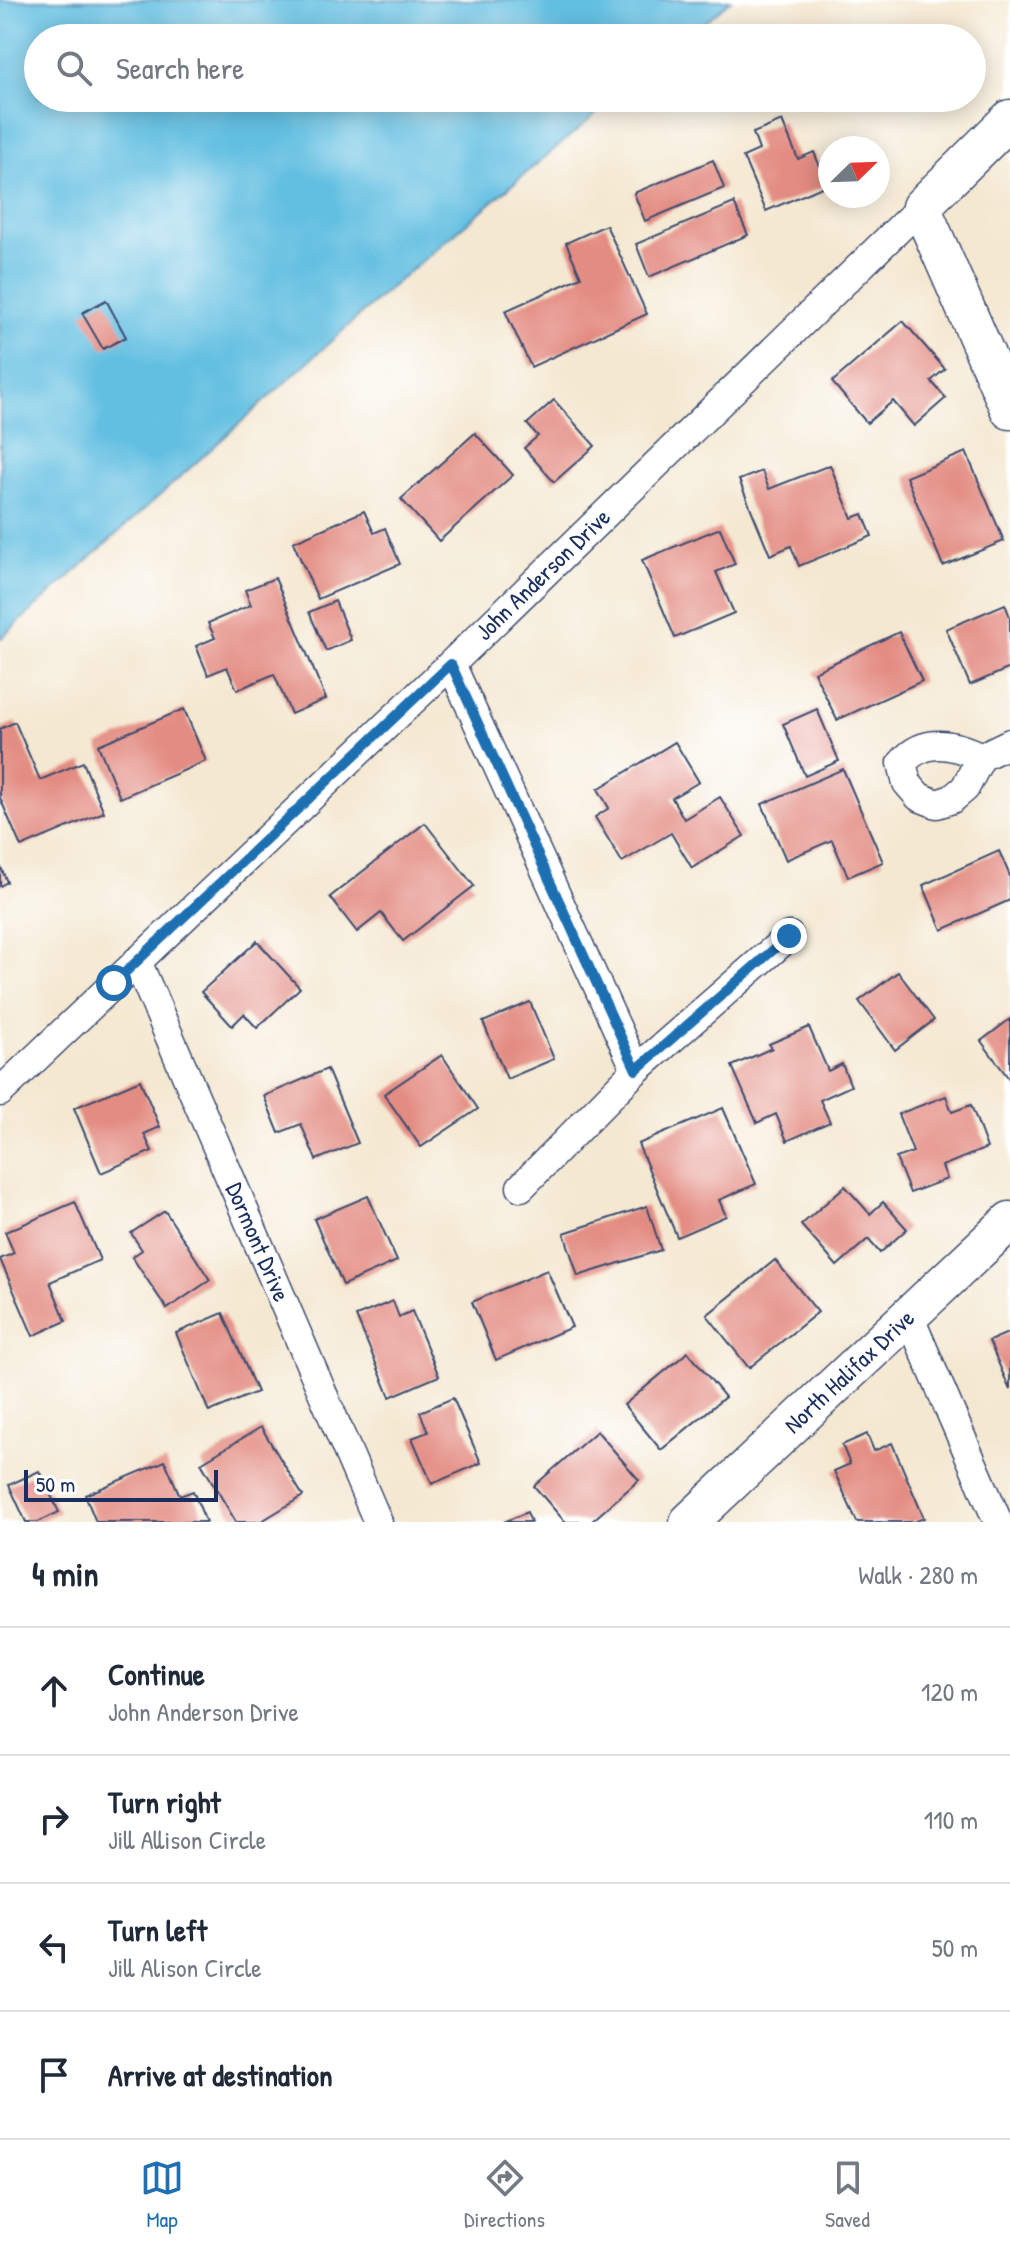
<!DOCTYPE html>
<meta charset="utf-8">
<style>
:root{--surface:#fff;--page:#f2f2f3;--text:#1f2937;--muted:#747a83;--line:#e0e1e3;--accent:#1f6fb2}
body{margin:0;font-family:"Patrick Hand",sans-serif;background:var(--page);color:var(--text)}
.compass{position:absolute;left:818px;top:136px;width:72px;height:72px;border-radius:50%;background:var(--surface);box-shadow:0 4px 20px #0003;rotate:67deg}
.scale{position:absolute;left:24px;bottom:20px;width:194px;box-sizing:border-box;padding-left:8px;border:4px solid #1b2f5e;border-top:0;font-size:22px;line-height:28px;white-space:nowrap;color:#1b2f5e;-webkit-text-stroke:6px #fff;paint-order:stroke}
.stop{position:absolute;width:24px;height:24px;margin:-18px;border:6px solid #1f6fb2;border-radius:50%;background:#fff}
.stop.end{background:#1f6fb2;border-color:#fff;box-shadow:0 2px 8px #0008}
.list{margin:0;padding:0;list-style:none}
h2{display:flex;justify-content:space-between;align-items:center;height:104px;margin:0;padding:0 32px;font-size:34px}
h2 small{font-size:26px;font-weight:400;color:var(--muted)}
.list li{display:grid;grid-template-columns:52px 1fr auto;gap:24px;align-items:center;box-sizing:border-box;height:128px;padding:0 32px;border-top:2px solid var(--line)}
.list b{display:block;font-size:30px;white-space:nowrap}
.list p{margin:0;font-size:26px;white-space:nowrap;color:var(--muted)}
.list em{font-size:26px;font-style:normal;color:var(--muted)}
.icon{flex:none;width:44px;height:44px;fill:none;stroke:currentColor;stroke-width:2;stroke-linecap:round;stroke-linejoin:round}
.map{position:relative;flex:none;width:1010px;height:1522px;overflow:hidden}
.search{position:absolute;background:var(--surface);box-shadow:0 4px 20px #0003;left:24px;right:24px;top:24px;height:88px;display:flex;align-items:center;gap:20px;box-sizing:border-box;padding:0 28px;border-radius:44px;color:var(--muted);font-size:30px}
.sheet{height:616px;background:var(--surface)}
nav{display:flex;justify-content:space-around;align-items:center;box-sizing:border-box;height:112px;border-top:2px solid var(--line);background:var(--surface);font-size:22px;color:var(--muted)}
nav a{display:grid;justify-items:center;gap:4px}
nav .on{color:var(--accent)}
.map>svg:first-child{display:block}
.water{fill:#63bfe1;stroke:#3f77a0;stroke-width:2}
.building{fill:#e38c82}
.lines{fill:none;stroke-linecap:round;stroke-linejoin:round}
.street-casing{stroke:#3c4b6f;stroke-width:31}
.secondary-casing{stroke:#3c4b6f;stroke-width:41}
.street{stroke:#fff;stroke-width:28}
.secondary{stroke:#fff;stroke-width:38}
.route{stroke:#1f6fb2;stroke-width:10}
.labels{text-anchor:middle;stroke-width:8;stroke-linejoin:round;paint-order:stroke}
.street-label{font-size:24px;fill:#1b2f5e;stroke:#fff}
</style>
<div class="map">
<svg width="1010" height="1522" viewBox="0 0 1010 1522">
<rect width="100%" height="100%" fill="#fff"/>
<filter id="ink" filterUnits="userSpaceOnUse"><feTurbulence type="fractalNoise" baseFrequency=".0125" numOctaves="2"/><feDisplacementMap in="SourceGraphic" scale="16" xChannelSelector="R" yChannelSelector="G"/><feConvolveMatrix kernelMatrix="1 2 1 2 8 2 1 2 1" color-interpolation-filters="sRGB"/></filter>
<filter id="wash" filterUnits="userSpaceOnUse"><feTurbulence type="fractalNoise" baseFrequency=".006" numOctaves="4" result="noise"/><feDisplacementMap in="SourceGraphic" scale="32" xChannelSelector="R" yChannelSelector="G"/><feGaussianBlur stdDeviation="1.8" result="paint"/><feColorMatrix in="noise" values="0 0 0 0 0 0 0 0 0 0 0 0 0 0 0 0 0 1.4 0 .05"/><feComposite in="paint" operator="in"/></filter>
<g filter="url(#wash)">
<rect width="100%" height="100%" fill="#f4e8d1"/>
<path class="water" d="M0,0H731L686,38H38V98H615L389,289L0,639Z"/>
<g id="blocks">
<g class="building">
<path d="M782,121L798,159L814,152L827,185L766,211L743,157L759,150L753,133Z"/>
<path d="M713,160L724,188L645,221L634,193Z"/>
<path d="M734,203L748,235L649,277L636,244Z"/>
<path d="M606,225L647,314L531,367L505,311L581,277L566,243Z"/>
<path d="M106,300L126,337L103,349L82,313Z"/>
<path d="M903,321L945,369L931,381L946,398L914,426L893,401L867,423L832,382Z"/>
<path d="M554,400L595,446L554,482L524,448L538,436L527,424Z"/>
<path d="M475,433L513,475L439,541L401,499Z"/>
<path d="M966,452L1004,541L943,566L906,477Z"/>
<path d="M830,465L852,518L863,514L872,536L799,566L791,546L770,555L739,480L762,471L769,489Z"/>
<path d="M364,511L374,533L385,528L400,564L318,599L293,542Z"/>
<path d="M720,528L735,564L716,572L734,613L675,638L642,560Z"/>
<path d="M275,578L326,699L291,714L274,674L237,690L227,667L208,675L196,646L215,638L208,623L251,605L245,590Z"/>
<path d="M335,601L351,640L326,651L309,612Z"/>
<path d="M1005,604L1010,617V668L970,685L946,629Z"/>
<path d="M899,632L922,681L837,720L814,672Z"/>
<path d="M184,709L206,761L120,798L98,745Z"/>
<path d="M817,709L839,761L805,776L783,724Z"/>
<path d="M15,722L40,780L83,762L104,812L21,847L0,798V729Z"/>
<path d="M675,742L699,782L672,798L684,819L720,797L744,836L692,868L671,833L622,862L595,817L609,808L598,789Z"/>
<path d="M843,769L883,862L848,877L832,840L786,860L762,804Z"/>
<path d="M425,823L474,886L403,941L381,913L357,932L330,897Z"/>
<path d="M999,851L1010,876V900L942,930L923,885Z"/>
<path d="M0,865L7,882L0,886Z"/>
<path d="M257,941L300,988L257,1028L244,1014L232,1026L201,992Z"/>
<path d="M898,972L934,1020L895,1050L859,1001Z"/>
<path d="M530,1002L554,1059L507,1079L483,1022Z"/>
<path d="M1010,1019V1080L981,1041Z"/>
<path d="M809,1027L828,1071L842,1064L851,1086L820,1100L830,1122L787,1141L776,1114L757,1123L732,1066L772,1048L769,1044Z"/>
<path d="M442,1055L478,1109L421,1147L384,1094Z"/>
<path d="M327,1069L358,1143L316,1160L301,1124L279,1133L264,1096Z"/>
<path d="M140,1080L160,1127L144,1134L152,1151L101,1173L74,1108Z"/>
<path d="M946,1096L952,1112L971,1105L987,1148L942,1166L947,1179L910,1193L896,1158L913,1152L898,1114Z"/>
<path d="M723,1108L756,1184L719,1200L726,1216L677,1237L638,1144Z"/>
<path d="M845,1186L870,1214L883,1202L907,1229L880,1253L868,1239L837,1266L801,1225Z"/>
<path d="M368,1196L397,1261L343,1285L314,1219Z"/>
<path d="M75,1202L100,1260L50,1282L66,1321L33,1336L0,1259L14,1253L5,1232Z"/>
<path d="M647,1206L661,1250L578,1276L564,1233Z"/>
<path d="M165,1211L210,1280L167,1309L132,1257L142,1250L131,1233Z"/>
<path d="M775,1260L818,1312L749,1368L707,1315Z"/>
<path d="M547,1270L572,1327L496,1360L472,1302Z"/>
<path d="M393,1301L399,1317L412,1311L439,1376L390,1397L356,1316Z"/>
<path d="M223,1313L257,1392L209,1412L176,1333Z"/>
<path d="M1010,1332V1390L989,1341Z"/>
<path d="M688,1352L725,1397L661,1450L624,1405Z"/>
<path d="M453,1398L481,1463L432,1484L412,1438L428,1432L420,1412Z"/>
<path d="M261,1427L303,1496L260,1522H236L201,1463Z"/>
<path d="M597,1431L639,1480L591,1522H565L534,1486Z"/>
<path d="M867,1434L874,1451L892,1443L924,1518L914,1522H857L834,1471L850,1464L842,1445Z"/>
<path d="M165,1461L180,1496L193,1491L206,1522H96L85,1495Z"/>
<path d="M39,1471L59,1512L38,1522H26L9,1485Z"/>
<path d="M527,1512L531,1522H504Z"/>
</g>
</g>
</g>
<g filter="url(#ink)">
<use href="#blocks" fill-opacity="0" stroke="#3c4b6f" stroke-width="2"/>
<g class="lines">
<g class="street-casing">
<g id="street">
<path d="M451,664L636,1070"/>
<path d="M981,757C953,743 924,737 902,763L907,783L919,797L937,804L952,799L965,788L981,757L1010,743"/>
<path id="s1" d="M137,961L378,1522"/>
<path id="s2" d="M0,1092L451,664L921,207"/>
<path d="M521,1187L636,1070L789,936"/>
<path d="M909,1316L998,1522"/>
</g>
</g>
<g class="secondary-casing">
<g id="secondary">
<path d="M1010,119L921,207L1010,410"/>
<path id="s3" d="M689,1522L1010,1221"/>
</g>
</g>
<use href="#street" class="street"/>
<use href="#secondary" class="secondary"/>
</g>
</g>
<g class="lines" filter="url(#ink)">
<path class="route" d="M114,983L451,664L636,1070L789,936"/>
</g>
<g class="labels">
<g class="street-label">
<text dy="8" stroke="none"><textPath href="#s2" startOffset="750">John Anderson Drive</textPath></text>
<text dy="8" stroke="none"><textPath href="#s1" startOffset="306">Dormont Drive</textPath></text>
<text dy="8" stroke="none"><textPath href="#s3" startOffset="220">North Halifax Drive</textPath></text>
</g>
</g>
</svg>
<svg class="compass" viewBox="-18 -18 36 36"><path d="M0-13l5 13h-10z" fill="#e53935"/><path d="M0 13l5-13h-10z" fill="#747a83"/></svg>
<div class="scale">50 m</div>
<div class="stop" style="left:114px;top:983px"></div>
<div class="stop end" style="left:789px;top:936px"></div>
<div class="search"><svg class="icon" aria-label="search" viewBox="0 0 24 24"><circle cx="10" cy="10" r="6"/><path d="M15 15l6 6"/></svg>Search here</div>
</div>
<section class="sheet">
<h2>4 min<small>Walk · 280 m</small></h2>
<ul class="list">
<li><svg class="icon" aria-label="ahead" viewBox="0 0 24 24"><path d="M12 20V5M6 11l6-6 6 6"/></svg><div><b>Continue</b><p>John Anderson Drive</p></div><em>120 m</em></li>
<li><svg class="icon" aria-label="right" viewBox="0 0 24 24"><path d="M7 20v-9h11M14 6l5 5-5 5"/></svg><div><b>Turn right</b><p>Jill Allison Circle</p></div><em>110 m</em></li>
<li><svg class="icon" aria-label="left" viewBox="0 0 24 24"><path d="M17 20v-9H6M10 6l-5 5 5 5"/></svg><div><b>Turn left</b><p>Jill Alison Circle</p></div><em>50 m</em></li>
<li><svg class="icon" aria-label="arrive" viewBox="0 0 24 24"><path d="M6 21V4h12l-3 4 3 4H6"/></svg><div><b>Arrive at destination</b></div></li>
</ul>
</section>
<nav>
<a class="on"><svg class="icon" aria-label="map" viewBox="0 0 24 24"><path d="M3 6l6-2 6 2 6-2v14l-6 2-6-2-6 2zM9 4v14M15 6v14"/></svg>Map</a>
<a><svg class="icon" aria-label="directions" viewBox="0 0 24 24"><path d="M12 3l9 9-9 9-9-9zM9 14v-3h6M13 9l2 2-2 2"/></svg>Directions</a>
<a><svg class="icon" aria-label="saved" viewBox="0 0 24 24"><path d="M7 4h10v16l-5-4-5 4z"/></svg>Saved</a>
</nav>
